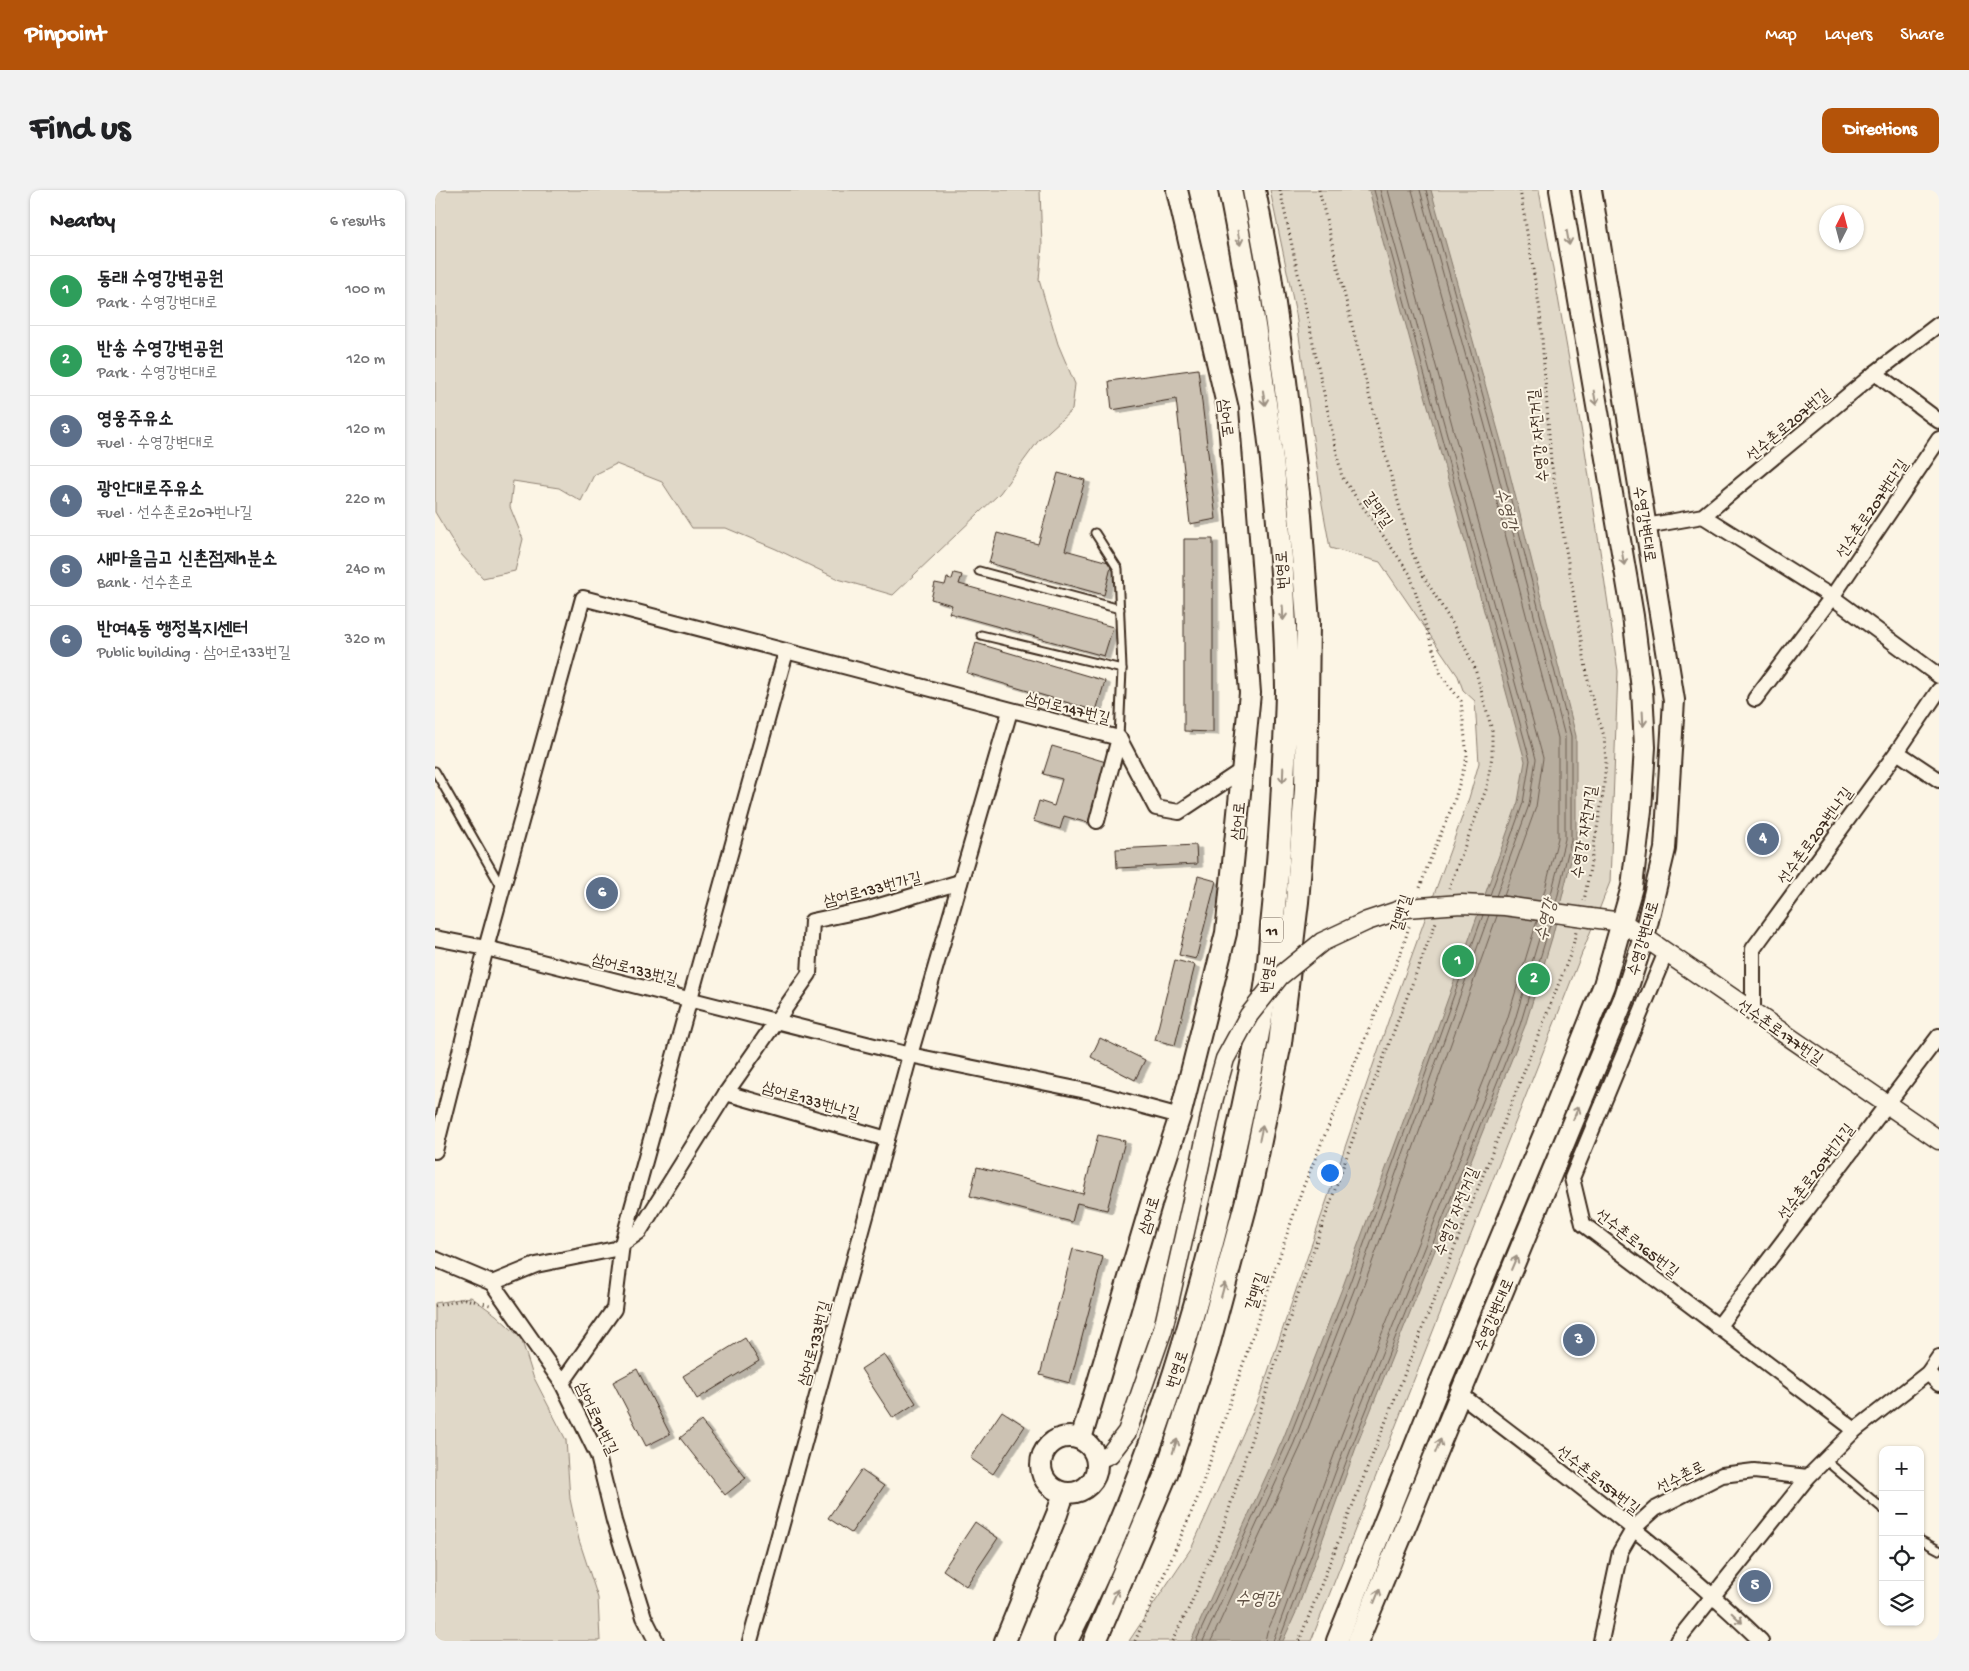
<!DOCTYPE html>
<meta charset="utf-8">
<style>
:root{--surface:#fff;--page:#f2f2f2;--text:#202124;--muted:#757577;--line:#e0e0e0;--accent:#b45309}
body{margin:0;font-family:"Gochi Hand","Poor Story",sans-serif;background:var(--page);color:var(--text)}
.controls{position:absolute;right:15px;bottom:15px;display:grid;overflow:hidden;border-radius:10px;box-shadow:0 1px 4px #0004}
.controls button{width:45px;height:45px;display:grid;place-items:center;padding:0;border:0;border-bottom:1px solid var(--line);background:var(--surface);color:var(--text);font:25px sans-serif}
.compass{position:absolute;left:1384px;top:15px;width:45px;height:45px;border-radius:50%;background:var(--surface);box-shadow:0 1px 4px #0004;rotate:6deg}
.you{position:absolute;left:894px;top:982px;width:18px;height:18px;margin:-12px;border:4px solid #fff;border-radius:50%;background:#1a73e8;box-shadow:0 0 0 8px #1a73e833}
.badge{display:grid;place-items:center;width:32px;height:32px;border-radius:50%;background:var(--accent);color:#fff;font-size:16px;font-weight:700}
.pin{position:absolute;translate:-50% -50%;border:2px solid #fff;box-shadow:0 1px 5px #0006}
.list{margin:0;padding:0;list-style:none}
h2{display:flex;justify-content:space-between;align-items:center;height:65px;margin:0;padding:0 20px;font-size:21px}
h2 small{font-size:16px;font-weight:400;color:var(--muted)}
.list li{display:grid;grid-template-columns:32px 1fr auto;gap:15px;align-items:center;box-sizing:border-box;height:70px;padding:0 20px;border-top:1px solid var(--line)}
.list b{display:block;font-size:19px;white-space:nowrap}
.list p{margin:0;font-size:16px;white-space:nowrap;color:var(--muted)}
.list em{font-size:16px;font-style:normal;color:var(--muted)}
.icon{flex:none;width:28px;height:28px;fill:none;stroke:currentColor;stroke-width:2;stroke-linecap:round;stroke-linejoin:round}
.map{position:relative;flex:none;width:1504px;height:1451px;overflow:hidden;border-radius:10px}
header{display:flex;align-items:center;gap:30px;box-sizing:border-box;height:70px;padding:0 25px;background:var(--accent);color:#fff}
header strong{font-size:24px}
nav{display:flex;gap:28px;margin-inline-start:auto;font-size:18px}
.intro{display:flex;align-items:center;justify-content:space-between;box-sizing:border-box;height:120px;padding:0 30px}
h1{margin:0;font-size:35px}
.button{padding:12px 22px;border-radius:10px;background:var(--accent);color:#fff;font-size:18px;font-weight:700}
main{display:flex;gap:30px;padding:0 30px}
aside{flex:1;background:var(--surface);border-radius:10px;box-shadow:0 1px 4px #0004}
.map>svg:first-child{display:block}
.green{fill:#e0d8c8;stroke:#8e8173}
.water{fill:#b7ad9e;stroke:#85796b}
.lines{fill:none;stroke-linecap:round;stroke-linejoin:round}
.shore{stroke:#6d5e51;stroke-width:1}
.building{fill:#ccc2b3;stroke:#3b2a1e;filter:url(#shadow)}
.service-casing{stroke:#3b2a1e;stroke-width:11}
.minor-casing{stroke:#3b2a1e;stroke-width:18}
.tertiary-casing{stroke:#3b2a1e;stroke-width:21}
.secondary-casing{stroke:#3b2a1e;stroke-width:24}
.trunk-casing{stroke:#3b2a1e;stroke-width:26}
.path{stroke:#3b2a1e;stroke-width:3;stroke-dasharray:1 4;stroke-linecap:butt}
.service{stroke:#fcf5e5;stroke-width:7}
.minor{stroke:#fcf5e5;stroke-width:14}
.tertiary{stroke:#fcf5e5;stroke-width:18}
.secondary{stroke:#fcf5e5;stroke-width:20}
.trunk{stroke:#fcf5e5;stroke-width:22}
.tertiary-bridge-casing{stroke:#3b2a1e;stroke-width:21;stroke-linecap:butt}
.tertiary-bridge{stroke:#fcf5e5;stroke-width:18}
.oneway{stroke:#9c9082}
.labels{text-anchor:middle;stroke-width:4;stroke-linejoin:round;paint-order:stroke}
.shield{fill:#fcf5e5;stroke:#75675a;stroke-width:1}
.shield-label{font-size:15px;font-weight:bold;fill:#3b2a1e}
.street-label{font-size:16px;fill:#3b2a1e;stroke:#fcf5e5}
.water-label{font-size:18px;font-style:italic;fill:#605144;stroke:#fcf5e5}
</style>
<header>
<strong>Pinpoint</strong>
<nav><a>Map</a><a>Layers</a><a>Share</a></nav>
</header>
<div class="intro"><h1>Find us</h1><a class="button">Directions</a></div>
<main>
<aside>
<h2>Nearby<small>6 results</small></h2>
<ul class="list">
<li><span class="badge" style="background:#2e9e5b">1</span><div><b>동래 수영강변공원</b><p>Park · 수영강변대로</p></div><em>100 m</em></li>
<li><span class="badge" style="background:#2e9e5b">2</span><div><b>반송 수영강변공원</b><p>Park · 수영강변대로</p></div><em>120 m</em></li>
<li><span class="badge" style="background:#5c6f8a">3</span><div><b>영웅주유소</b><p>Fuel · 수영강변대로</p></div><em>120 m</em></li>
<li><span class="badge" style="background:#5c6f8a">4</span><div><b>광안대로주유소</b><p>Fuel · 선수촌로207번나길</p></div><em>220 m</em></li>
<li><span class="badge" style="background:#5c6f8a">5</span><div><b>새마을금고 신촌점제1분소</b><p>Bank · 선수촌로</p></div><em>240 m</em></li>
<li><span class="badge" style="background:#5c6f8a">6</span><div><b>반여4동 행정복지센터</b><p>Public building · 삼어로133번길</p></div><em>320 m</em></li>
</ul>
</aside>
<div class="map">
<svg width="1504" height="1451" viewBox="0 0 1504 1451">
<defs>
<filter id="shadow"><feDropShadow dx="5.5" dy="3" stdDeviation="0" flood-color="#0004"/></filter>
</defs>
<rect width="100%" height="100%" fill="#fcf5e5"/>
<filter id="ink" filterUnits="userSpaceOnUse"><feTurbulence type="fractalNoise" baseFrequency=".02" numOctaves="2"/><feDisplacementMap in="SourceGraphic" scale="10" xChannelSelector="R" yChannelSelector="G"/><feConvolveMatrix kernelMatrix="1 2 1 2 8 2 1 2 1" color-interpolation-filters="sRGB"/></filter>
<g filter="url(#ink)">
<g class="green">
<path d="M0,0H605L607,56L604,90L623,154L640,194L637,220L604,250L565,303L458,405L403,389L341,359L291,338H257L227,292L181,274L159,285L146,311L124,298L78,291L75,317L88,349L80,381L48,388L24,362L0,322Z"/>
<path d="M835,0H1104L1150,260L1183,481L1175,692L876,1451H694L757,1357L824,1208L957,820L1034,608L1044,573L1040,511L1028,500L1023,486L945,372L895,358L887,314L861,124Z"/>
<path d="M36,1107L61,1125L86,1148L98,1186L131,1250L135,1309L144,1350L163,1408L165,1451H0V1113Z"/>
</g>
<path class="water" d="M934,0H996L1071,269L1141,546V650L1117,748L1090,836L923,1252L862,1420L848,1451H756L848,1249L908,1096L1006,828L1083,612L1090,571Z"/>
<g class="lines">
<g class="shore">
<path d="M939,0L1095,570L1088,613L1055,705"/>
<path d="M945,0L1101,569L1094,615L1061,706"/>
<path d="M953,0L1108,568L1101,617L1069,706"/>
<path d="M977,0L1052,274L1123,548V648L1107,711"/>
<path d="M985,0L1060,272L1130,547V649L1114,712"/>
<path d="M991,0L1066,271L1136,546V650L1121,713"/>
<path d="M761,1451L853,1251L913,1098L1048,725"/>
<path d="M768,1451L859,1253L919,1100L1054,725"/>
<path d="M776,1451L866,1256L926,1103L1062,726"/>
<path d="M830,1451L832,1442L845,1413L906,1246L1072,830L1102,731"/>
<path d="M838,1451L913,1248L1079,833L1109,732"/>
<path d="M844,1451L919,1251L1085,835L1116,732"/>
</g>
</g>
<g class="building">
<path d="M763,179L781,329L755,334L741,209L677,220L674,191Z"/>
<path d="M623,283L650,290L630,360L677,373L669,405L554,373L562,343L603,354Z"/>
<path d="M749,349H778V542L749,541Z"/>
<path d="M519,383L527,385L524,394L678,437L669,466L514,423L517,415L496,409L500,393L510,395L512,388L517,389Z"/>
<path d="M541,453L670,491L661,521L532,483Z"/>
<path d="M617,556L671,572L653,633L629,626L625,639L598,631L604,611L619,616L627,589L608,584Z"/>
<path d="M761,655L762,674L682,678L681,659Z"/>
<path d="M763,686L781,691L761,769L744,765Z"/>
<path d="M740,770L760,775L740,855L720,850Z"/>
<path d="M665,848L710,870L700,890L656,867Z"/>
<path d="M663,945L690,951L672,1020L642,1013L637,1032L535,1006L542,977L648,1004Z"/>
<path d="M638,1059L668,1067L635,1193L605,1185Z"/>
<path d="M310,1148L324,1171L262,1209L248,1186Z"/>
<path d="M449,1164L481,1213L458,1228L426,1179Z"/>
<path d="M202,1179L235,1244L211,1256L178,1192Z"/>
<path d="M567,1221L590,1236L558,1284L535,1268Z"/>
<path d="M266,1231L311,1288L290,1305L245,1248Z"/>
<path d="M426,1280L449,1296L416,1343L393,1328Z"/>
<path d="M540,1332L563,1348L531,1396L508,1380Z"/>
</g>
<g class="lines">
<g class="service-casing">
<g id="service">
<path d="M660,343L683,379L687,479L684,548"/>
<path d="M544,381L685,419"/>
<path d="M546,445L687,479"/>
<path d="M0,581L67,698"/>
<path d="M1389,1269L1448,1319"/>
<path d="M1485,1350L1504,1360"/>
</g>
</g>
<g class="minor-casing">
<g id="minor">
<path d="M1440,183L1504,231"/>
<path d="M1268,326L1397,407L1504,486"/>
<path d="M1211,336L1268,326L1440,183L1504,134"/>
<path d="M1320,509L1397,407L1504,249"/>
<path d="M1462,562L1504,590"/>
<path d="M662,631L684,548"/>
<path d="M0,748L51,758L475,865L656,902L745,926"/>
<path d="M1231,762L1137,988L1148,1034L1420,1240"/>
<path d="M1318,821V759L1462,562L1504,500"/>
<path d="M291,903L452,949"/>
<path d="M0,961L51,758L148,408L684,548L721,618L744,622L807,580"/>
<path d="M0,1069L57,1093L127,1193L163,1266L179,1331L209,1427L221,1451"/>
<path d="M57,1093L101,1075L180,1059L204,1042L291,903L374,784L377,731L434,719L525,692"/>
<path d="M1283,1137L1504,846"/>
<path d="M1493,1183L1504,1194"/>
<path d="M127,1193L179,1119L187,1054L351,462"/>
<path d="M1025,1204C1128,1283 1232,1360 1326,1451"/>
<path d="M315,1451L475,865L575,521"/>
<path d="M1166,1451L1185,1362L1199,1338L1220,1319L1287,1285L1319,1281L1373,1287"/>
<path d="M1242,1451L1373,1287L1420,1240L1493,1183L1504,1167"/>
</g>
</g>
<g class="tertiary-casing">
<g id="tertiary">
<path d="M1156,728L1187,732L1504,950"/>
<path d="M661,1270L675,1264L692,1242L728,1139L759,1002"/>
</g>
</g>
<g class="secondary-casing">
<g id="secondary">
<circle cx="634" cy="1275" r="28"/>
<path d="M646,1249L716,1014L745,926L791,743L815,503L793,219L742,0"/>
<path d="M570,1451L622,1324L629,1303"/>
<path d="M902,1451L1005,1193L1119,920L1169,795L1197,697L1206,620L1210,557L1207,499L1198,426L1125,0"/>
<path d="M923,1451L1190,806L1209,747L1230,659L1239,510L1156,0"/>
</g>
</g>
<g class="trunk-casing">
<g id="trunk">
<path d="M631,1451C705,1304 757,1146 793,986C807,925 820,864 830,803C834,781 835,758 837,736C842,689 846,642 848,594C849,562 852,529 852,497C849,332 827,162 795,0"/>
<path d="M660,1451L731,1284L772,1159L815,999L845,853L862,712L871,600L873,432L864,312L850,191L835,86L819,0"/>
</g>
</g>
<g class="path">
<path d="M845,0L907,287L975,384L1006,485L1026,511L1032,567L1019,612L992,677L984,701"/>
<path d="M884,0L937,217L977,362L986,382L1017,433L1039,475L1057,540V566L1052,597L1014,698"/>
<path d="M1085,0L1105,121L1116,271L1155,502L1169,546L1171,572L1168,605L1149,711"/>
<path d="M0,1116L30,1109L55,1115"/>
<path d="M700,1451L763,1307L867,1000L968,757L975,733"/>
<path d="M737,1451L754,1418L788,1338L858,1118L926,926L1001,732"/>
<path d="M864,1451L1137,760L1141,742"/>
</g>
<use href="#service" class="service"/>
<use href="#minor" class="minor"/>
<use href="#tertiary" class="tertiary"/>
<use href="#secondary" class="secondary"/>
<use href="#trunk" class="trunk"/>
<g class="tertiary-bridge-casing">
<path id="tertiary-bridge" d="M759,1002L779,908L790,869L814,825L845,786L887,752L932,731L971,718L1026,714L1070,716L1156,728"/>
</g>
<use href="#tertiary-bridge" class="tertiary-bridge"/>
</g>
<defs><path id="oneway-shaft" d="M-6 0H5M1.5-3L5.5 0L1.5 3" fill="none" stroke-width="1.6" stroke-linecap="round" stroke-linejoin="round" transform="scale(1.25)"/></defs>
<g class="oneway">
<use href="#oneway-shaft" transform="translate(804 48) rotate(79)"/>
<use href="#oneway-shaft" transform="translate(1133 48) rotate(80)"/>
<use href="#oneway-shaft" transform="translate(829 208) rotate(82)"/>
<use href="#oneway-shaft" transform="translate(1160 208) rotate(80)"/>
<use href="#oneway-shaft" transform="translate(1188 368) rotate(80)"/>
<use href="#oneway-shaft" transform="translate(848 423) rotate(87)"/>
<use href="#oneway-shaft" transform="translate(1208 529) rotate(87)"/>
<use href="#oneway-shaft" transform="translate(848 585) rotate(92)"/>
<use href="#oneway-shaft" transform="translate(1141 923) rotate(-67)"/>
<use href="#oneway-shaft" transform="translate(826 943) rotate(-78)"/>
<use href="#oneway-shaft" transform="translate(1079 1073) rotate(-67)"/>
<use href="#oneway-shaft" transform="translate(788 1100) rotate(-75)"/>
<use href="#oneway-shaft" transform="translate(740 1256) rotate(-72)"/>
<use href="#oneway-shaft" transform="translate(1003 1256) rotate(-68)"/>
<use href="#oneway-shaft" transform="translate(680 1406) rotate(-67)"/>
<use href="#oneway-shaft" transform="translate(942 1406) rotate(-68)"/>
<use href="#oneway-shaft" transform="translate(1302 1428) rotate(44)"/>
</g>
</g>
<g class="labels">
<rect class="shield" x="826" y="727.5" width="22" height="25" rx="4"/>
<g class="shield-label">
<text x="837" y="745">11</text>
</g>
<g class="street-label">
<text transform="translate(792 228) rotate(83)" y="6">삼어로</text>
<text transform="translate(1352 234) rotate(-40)" y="6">선수촌로207번길</text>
<text transform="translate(1102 246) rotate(-96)" y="6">수영강 자전거길</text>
<text transform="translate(1436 318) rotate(-56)" y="6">선수촌로207번다길</text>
<text transform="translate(944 319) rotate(55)" y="6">갈맷길</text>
<text transform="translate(1211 334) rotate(81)" y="6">수영강변대로</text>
<text transform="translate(846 380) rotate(-93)" y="6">번영로</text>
<text transform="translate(633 517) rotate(14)" y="6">삼어로147번길</text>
<text transform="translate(802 631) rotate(-85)" y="6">삼어로</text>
<text transform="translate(1148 642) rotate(-81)" y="6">수영강 자전거길</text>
<text transform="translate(1379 645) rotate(-54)" y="6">선수촌로207번나길</text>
<text transform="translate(437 698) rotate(-14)" y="6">삼어로133번가길</text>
<text transform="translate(965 723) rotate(-73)" y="6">갈맷길</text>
<text transform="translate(1207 748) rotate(-74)" y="6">수영강변대로</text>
<text transform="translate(200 778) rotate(14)" y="6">삼어로133번길</text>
<text transform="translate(832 784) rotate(-83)" y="6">번영로</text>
<text transform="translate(1346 841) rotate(35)" y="6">선수촌로177번길</text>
<text transform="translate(376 909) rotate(16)" y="6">삼어로133번나길</text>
<text transform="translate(1380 981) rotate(-53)" y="6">선수촌로207번가길</text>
<text transform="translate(1020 1021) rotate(-68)" y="6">수영강 자전거길</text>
<text transform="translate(713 1025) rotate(-73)" y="6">삼어로</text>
<text transform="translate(1203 1052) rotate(38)" y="6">선수촌로165번길</text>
<text transform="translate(820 1101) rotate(-72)" y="6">갈맷길</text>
<text transform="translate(1058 1124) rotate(-67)" y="6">수영강변대로</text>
<text transform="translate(378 1153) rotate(-75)" y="6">삼어로133번길</text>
<text transform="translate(741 1179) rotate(-71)" y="6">번영로</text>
<text transform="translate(163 1228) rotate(65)" y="6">삼어로91번길</text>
<text transform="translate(1245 1286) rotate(-27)" y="6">선수촌로</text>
<text transform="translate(1164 1289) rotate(38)" y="6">선수촌로157번길</text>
</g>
<g class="water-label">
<text transform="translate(1072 319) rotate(75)" y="6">수영강</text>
<text transform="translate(1110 730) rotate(-76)" y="6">수영강</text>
<text x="822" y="1414">수영강</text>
</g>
</g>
</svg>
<div class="controls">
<button>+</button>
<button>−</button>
<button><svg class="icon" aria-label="locate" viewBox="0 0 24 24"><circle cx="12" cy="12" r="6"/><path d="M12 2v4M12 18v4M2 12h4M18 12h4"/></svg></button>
<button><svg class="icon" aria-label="layers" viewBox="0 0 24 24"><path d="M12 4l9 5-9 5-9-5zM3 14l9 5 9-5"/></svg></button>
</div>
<svg class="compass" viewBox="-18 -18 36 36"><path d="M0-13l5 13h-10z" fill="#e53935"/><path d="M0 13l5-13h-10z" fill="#757577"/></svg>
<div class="you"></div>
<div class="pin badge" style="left:1023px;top:771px;background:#2e9e5b">1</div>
<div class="pin badge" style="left:1099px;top:789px;background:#2e9e5b">2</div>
<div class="pin badge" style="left:1144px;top:1150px;background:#5c6f8a">3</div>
<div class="pin badge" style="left:1328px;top:649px;background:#5c6f8a">4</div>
<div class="pin badge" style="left:1320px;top:1396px;background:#5c6f8a">5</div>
<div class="pin badge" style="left:167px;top:703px;background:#5c6f8a">6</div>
</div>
</main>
